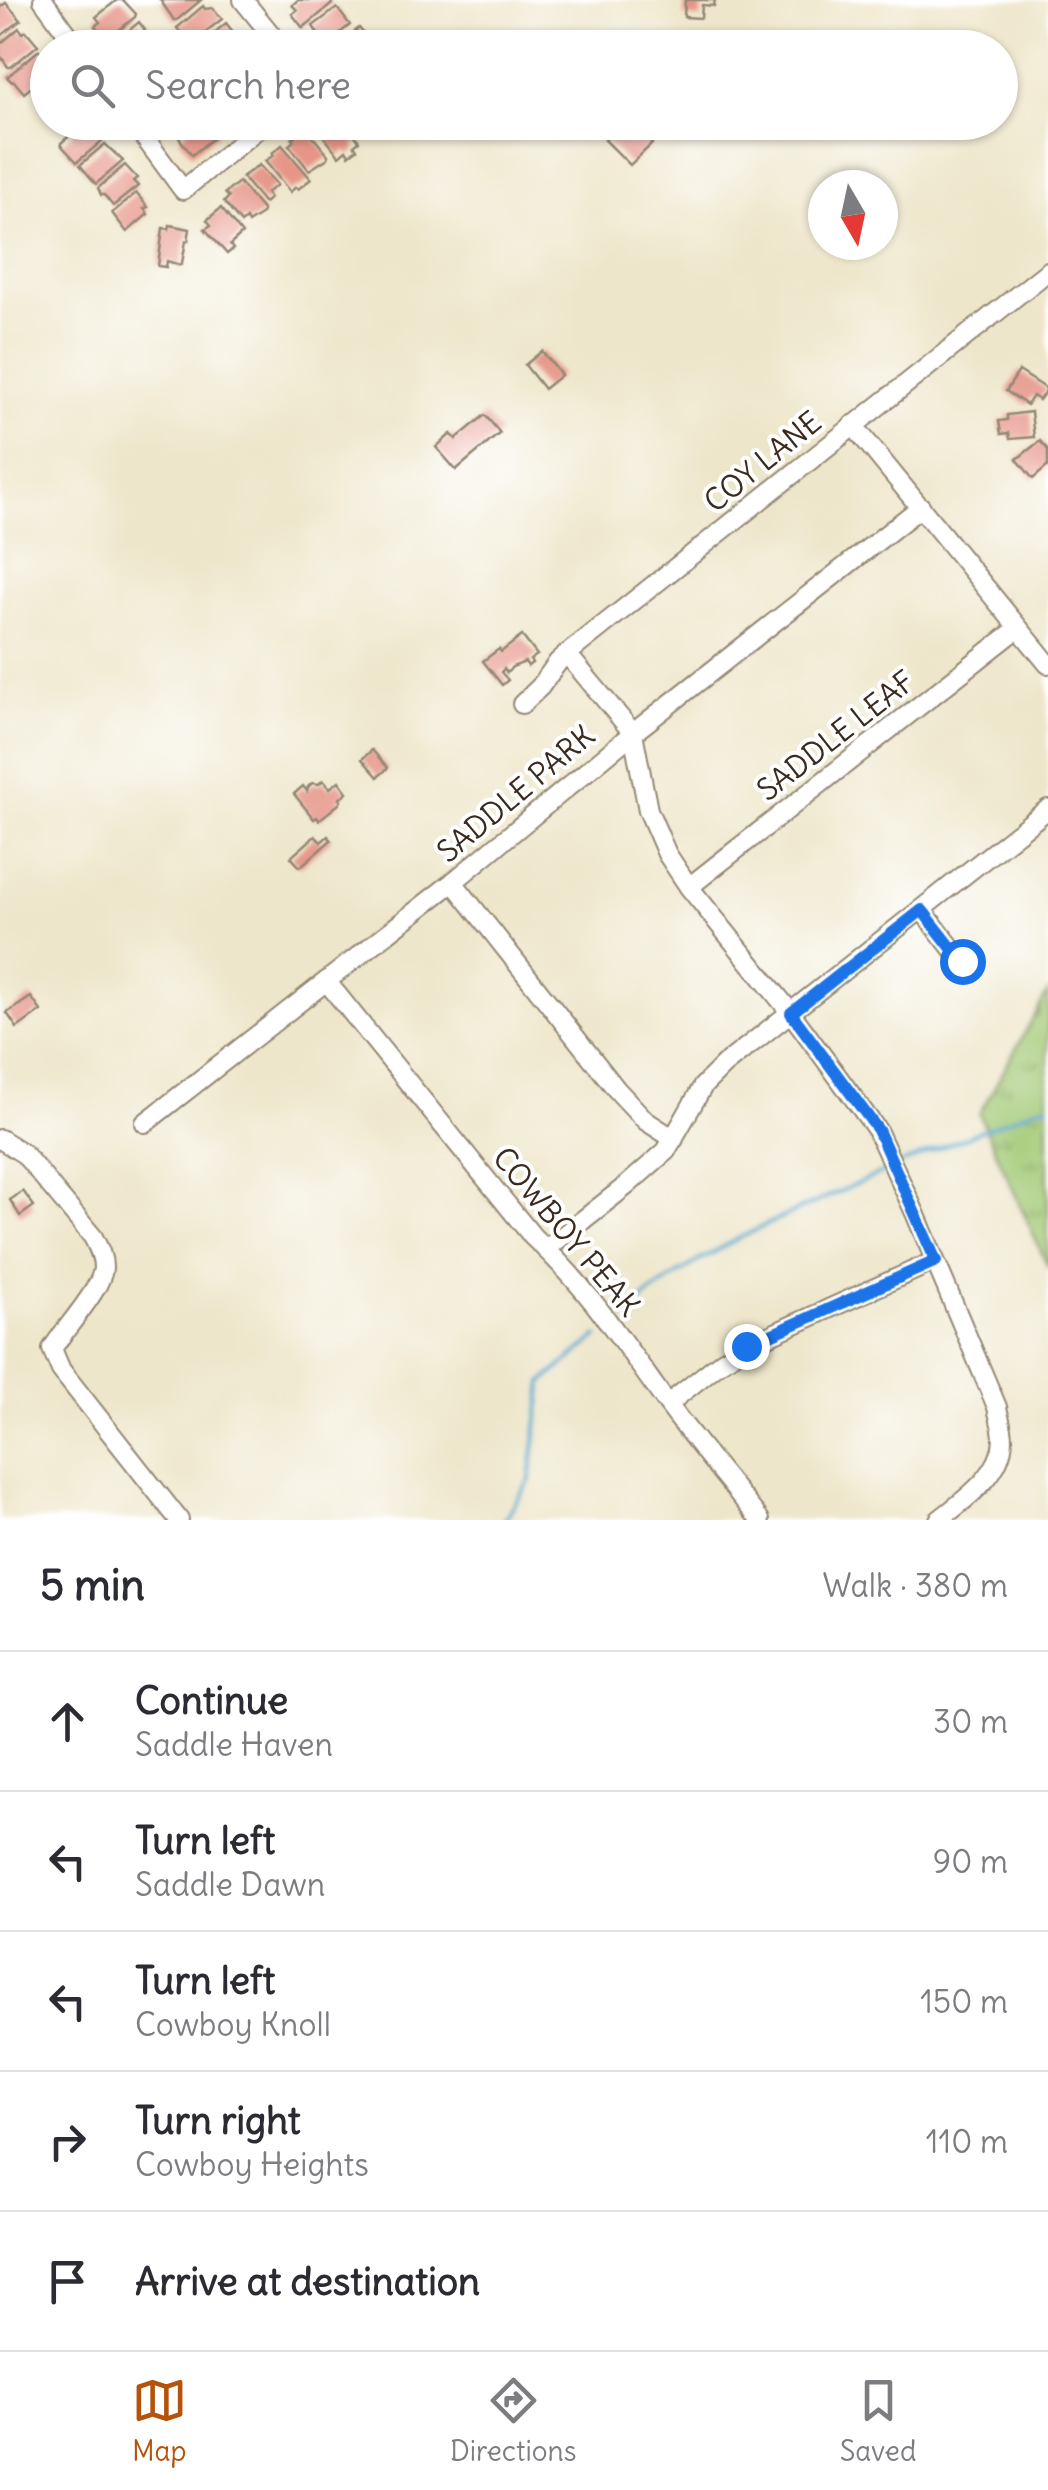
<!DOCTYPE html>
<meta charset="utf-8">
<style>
:root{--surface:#fff;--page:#f2f2f3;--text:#2b2b33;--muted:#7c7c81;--line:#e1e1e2;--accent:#b45309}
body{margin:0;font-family:Delius,sans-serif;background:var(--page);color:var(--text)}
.compass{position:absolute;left:808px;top:170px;width:90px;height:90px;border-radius:50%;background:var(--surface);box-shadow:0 2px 8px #0004;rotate:171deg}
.stop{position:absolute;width:30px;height:30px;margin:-22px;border:8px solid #1a73e8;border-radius:50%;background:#fff}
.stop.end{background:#1a73e8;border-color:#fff;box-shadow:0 2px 10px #0008}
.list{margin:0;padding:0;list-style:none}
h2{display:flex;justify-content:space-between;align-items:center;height:130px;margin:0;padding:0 40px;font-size:42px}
h2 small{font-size:32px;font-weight:400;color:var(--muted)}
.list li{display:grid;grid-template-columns:65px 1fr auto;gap:30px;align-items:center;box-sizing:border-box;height:140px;padding:0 40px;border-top:2px solid var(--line)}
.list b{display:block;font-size:38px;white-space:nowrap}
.list p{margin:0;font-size:32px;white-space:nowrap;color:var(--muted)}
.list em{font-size:32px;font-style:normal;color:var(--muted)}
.icon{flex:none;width:55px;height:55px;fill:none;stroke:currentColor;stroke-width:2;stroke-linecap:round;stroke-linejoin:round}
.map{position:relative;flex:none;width:1048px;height:1520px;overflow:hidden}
.search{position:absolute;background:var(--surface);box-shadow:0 2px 8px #0004;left:30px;right:30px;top:30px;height:110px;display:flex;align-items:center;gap:25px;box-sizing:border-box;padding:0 35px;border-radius:55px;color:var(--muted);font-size:38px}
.sheet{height:830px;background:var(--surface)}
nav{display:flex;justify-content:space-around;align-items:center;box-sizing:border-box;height:140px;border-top:2px solid var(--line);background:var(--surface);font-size:28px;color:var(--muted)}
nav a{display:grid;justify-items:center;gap:5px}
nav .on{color:var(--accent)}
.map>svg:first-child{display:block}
.park{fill:url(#park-tufts);stroke:#6e7a49;stroke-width:2.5}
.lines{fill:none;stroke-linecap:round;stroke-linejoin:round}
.stream{stroke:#50a4cc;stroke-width:4}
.building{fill:#e79589}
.minor-casing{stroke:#948874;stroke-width:22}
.minor{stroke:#fff;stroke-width:18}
.route{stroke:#1a73e8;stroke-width:12}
.labels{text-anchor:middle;stroke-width:8;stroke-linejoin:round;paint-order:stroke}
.street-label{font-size:30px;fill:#3b2a1e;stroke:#fff}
</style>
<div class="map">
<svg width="1048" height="1520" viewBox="0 0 1048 1520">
<defs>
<pattern id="park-tufts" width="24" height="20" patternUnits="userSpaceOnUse" patternTransform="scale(2.5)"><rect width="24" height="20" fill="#a2c974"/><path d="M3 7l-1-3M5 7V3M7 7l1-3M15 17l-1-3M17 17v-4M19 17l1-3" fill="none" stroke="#85a35f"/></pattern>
</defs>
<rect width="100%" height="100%" fill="#fff"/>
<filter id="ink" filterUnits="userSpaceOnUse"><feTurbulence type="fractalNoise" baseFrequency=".01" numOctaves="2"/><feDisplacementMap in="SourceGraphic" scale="20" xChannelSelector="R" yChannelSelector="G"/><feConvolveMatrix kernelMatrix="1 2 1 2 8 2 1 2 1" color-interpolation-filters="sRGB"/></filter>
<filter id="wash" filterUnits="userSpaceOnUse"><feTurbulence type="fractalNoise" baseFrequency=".0048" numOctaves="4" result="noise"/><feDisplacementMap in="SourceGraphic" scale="40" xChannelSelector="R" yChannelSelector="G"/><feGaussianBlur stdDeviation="2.25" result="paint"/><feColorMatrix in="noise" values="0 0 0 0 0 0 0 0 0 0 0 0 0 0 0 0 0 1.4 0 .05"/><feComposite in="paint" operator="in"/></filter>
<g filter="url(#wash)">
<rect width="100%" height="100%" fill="#eee6ca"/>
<path class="park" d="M1048,992V1267L979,1114Z"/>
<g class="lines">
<g class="stream">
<path d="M901,1164L1041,1106H1048"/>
<path d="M622,1317C697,1248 797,1212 888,1170"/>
<path d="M504,1520L530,1480L543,1382L598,1336"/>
</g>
</g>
<g id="blocks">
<g class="building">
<path d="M117,0H123L136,14L135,17L107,40L95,26L100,22L96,17Z"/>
<path d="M160,0H201L177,20H174Z"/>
<path d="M298,0H331L332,4L303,28L292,14L297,10L292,5Z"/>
<path d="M685,0H715L714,6L702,5L701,18L684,17Z"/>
<path d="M6,3L21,20L0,37V7Z"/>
<path d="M203,6L205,9L213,8L222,19L190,44L177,28Z"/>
<path d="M337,8L350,25L325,45L313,26Z"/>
<path d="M139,22L145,30L141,33L148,42L141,48H108Z"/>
<path d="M226,23L240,41L233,48H196Z"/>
<path d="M19,28L23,33L26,31L38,45L11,67H8L0,55V44Z"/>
<path d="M359,28L376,48H335Z"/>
<path d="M39,50L48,60V74L24,93L14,81L12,82L7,77Z"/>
<path d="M86,122H91L97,128L101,134L98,136L102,141L77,162L62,146L61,143Z"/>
<path d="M197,122H201L205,127L209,124L218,134L192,155L179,138Z"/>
<path d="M328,122H345L359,141L354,145L357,149L349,155L346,150L339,156L319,130Z"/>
<path d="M636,122H648L653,128L645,136L652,144L630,165L605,140L614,131L618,134L629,124L631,127Z"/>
<path d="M304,126L328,155V158L309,170L289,145L294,141L292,139L295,136L294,135Z"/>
<path d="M105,144L123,161L96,184L80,165Z"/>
<path d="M282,145L311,179L298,189L296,187L290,192L265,161L274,155L272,153Z"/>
<path d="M125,165L137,178L133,181L138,186L113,206L104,195H101L98,188Z"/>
<path d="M259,165L277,185L266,193L270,198L264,203L242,177Z"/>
<path d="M239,182L263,211L262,214L248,223L246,219L241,223L224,202L229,197L225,193Z"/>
<path d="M136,193L148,207L144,209L148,214L127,232L112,213Z"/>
<path d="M221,208L242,234L230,245L233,249L227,254L205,229L211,225L207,220Z"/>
<path d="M170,225L190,229L188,241H186L182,263L180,265L167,261L166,267L158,266L163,228L169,229Z"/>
<path d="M542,351L561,375L544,389L525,365Z"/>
<path d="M1019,371L1047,389L1039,400L1033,396L1027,405L1006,391Z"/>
<path d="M1031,412L1034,437L1010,439L1009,433L1001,434L999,421L1007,420V415Z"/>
<path d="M485,415L500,433L456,470L436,447L451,434L456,439Z"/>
<path d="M1040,441L1048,450V466L1033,479L1017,459Z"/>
<path d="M522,636L537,655L530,660L532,663L528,666L525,662L512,667L507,673L504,669L501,672L508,680L502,685L483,661L499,649L501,652Z"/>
<path d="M372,750L388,768L378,777L362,759Z"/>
<path d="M323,780L330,788L339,781L347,792L339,799L341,801L339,804L319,820L317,817L314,819L294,794L303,786L307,791L308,787L312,783L319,784Z"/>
<path d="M315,836L321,842L328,836L331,840L300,867L291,857Z"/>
<path d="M31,997L41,1011L17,1028L7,1013Z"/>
<path d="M23,1191L34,1206L20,1216L10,1200Z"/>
</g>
</g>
</g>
<g filter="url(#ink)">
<use href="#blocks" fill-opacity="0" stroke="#948874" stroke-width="2.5"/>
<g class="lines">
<g class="minor-casing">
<g id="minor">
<path d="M43,0L78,48"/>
<path d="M243,0L282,48"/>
<path d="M133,122L183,190L266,122"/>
<path d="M853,425L1048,664"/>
<path d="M567,654L633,733L648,810L667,854L689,887L791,1013L877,1130L915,1213L997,1407C999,1418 1003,1429 1003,1439C1002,1475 965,1499 939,1520"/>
<path d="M522,704L540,687L558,662L567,654L1048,271"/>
<path d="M453,882L617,1090L646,1121L674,1139"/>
<path d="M689,887L1017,629"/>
<path d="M922,910L962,961"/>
<path d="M327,982L533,1237C586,1285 622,1341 664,1399C694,1440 728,1480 760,1520"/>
<path d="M145,1123L453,882L633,733L921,507"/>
<path d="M0,1139L24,1154L93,1237C98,1247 103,1256 103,1267C103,1288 64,1329 52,1349L61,1370L179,1520"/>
<path d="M546,1249L626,1186L666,1151L703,1086L724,1065L1048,809"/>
<path d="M668,1404L722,1361L746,1346L935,1261"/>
</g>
</g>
<use href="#minor" class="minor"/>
</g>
</g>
<g class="lines" filter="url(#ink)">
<path class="route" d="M746,1346L936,1261L878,1130L791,1013L922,910L962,961"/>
</g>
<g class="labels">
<g class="street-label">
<text transform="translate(763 462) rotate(-39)" y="10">COY LANE</text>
<text transform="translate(836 736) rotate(-38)" y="10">SADDLE LEAF</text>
<text transform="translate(516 794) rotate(-40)" y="10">SADDLE PARK</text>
<text transform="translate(566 1232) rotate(50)" y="10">COWBOY PEAK</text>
</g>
</g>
</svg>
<svg class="compass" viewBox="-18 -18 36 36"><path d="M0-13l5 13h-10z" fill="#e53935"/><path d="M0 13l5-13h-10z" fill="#7c7c81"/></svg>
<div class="stop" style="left:962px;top:961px"></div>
<div class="stop end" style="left:746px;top:1346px"></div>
<div class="search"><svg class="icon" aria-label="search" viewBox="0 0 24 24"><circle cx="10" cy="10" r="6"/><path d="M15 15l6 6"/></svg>Search here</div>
</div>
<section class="sheet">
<h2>5 min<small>Walk · 380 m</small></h2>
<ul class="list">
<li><svg class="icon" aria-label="ahead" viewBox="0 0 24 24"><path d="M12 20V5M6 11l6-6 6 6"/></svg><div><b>Continue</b><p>Saddle Haven</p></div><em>30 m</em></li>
<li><svg class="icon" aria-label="left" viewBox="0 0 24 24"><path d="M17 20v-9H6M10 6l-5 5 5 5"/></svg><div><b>Turn left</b><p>Saddle Dawn</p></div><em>90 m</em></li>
<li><svg class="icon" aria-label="left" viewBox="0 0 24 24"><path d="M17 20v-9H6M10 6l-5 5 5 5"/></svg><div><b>Turn left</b><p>Cowboy Knoll</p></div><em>150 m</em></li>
<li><svg class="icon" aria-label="right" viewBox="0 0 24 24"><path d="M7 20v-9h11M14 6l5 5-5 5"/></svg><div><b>Turn right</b><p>Cowboy Heights</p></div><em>110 m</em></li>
<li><svg class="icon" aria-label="arrive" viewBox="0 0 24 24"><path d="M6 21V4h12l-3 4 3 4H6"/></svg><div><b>Arrive at destination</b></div></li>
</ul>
</section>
<nav>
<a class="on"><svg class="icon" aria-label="map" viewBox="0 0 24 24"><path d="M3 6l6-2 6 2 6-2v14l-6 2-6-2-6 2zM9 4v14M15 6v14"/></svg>Map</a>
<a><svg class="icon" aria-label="directions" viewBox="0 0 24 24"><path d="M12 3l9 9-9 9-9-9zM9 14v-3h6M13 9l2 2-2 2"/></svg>Directions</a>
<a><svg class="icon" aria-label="saved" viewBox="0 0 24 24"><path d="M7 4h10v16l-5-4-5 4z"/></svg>Saved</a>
</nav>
